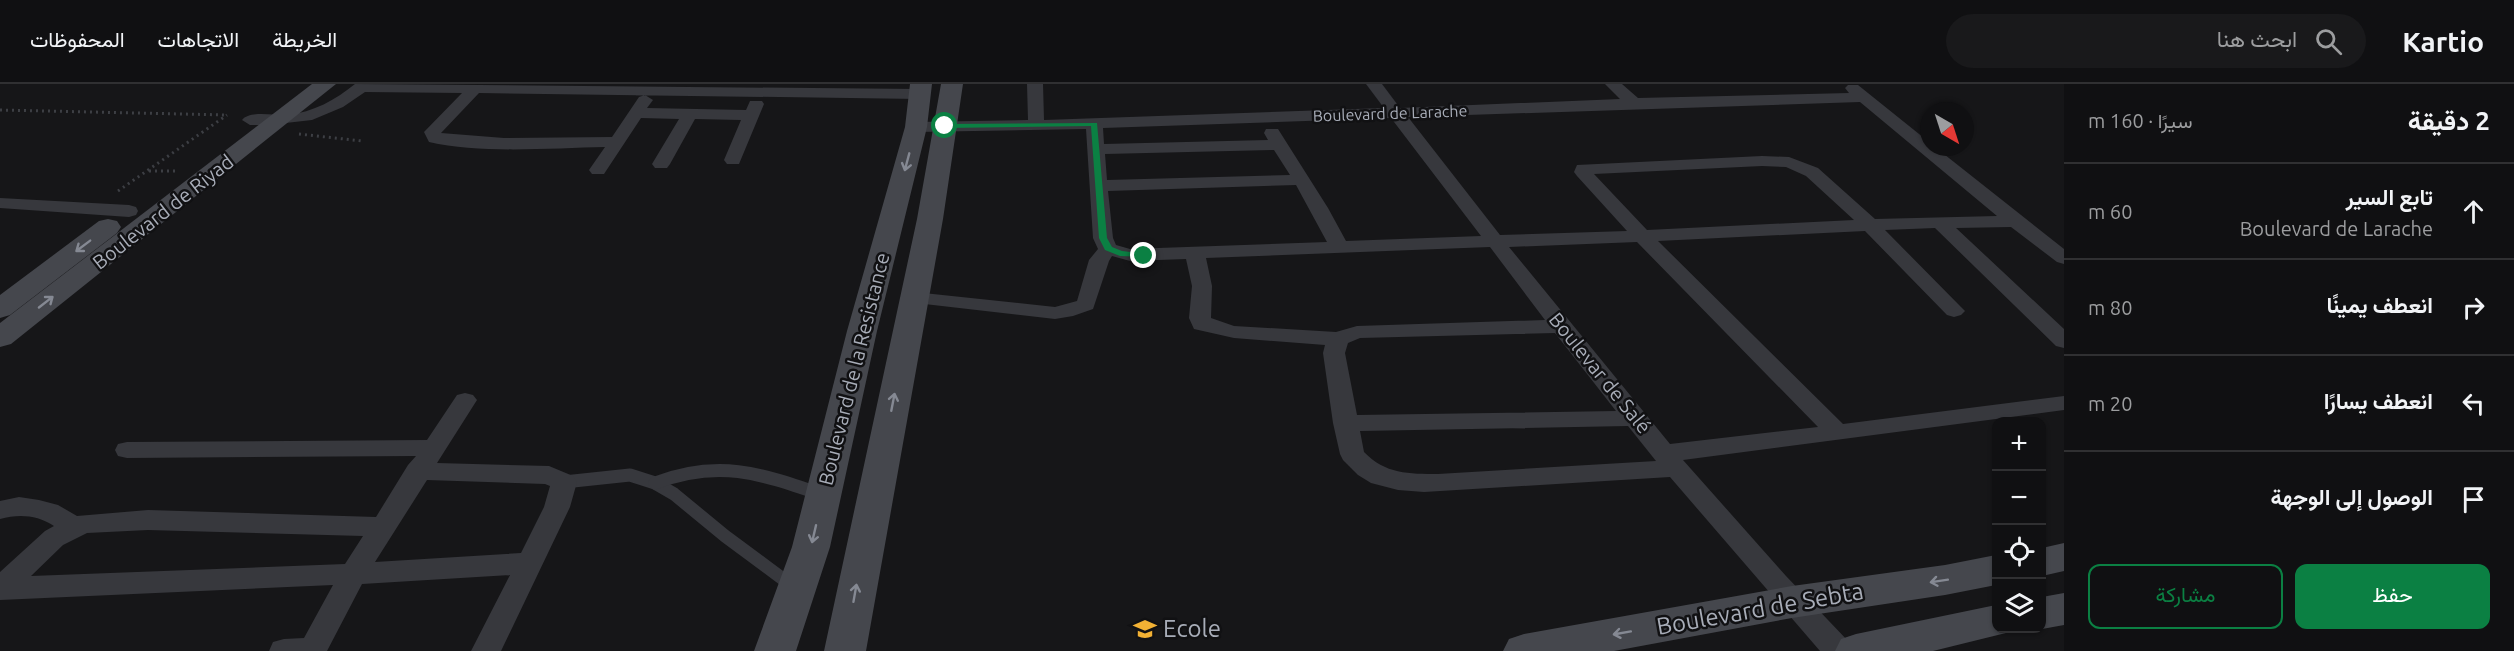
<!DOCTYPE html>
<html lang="ar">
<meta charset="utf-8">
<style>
:root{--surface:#101012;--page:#19191b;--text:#f1f3f6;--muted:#9c9d9f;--line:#303032;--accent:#0b8043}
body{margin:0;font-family:Ubuntu,Vazirmatn,sans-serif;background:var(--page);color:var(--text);direction:rtl}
.controls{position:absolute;right:18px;bottom:18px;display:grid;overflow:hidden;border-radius:12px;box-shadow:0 2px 4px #0004}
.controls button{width:54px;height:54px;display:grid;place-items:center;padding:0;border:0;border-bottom:2px solid var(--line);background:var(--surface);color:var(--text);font:30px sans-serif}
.compass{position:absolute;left:1920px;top:18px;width:54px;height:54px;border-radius:50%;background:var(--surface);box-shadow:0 2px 4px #0004;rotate:141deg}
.stop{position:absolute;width:18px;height:18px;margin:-14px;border:4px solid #0b8043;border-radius:50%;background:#fff}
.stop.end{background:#0b8043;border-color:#fff;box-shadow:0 2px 6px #0008}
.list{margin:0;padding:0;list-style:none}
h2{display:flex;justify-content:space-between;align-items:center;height:78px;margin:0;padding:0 24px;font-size:26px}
h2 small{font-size:20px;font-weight:400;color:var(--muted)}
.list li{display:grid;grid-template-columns:39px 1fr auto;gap:18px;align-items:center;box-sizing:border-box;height:96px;padding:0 24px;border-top:2px solid var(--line)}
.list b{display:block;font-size:22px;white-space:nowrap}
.list p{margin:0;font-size:20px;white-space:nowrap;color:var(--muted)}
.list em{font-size:20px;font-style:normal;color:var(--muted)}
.actions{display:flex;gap:12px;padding:18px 24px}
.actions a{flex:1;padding:14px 0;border:2px solid var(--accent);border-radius:12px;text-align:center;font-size:21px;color:var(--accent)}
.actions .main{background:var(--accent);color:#fff}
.icon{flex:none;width:33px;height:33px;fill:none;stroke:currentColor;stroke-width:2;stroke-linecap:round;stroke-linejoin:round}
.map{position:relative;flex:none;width:2064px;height:567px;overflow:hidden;direction:ltr}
header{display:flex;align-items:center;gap:36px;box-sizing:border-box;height:84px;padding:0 30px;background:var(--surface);border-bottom:2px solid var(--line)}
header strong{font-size:28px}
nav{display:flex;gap:33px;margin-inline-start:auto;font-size:21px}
.search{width:420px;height:54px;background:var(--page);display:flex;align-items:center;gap:15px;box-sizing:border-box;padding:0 21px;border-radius:33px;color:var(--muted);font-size:22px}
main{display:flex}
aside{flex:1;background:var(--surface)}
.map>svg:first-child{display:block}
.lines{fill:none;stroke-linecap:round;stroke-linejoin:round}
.path{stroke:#3d3f44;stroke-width:3;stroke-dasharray:2 4;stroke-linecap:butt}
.lane{stroke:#37383d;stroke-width:13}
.street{fill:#37383d;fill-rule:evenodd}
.secondary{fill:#45474d;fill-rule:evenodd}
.oneway{stroke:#858993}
.route{fill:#0b8043}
.labels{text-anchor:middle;stroke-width:5;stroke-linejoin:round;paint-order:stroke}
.far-street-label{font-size:16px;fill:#a8adb8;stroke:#111113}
.street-label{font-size:20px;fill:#a8adb8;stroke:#111113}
.near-street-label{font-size:24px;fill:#a8adb8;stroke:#111113}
.near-poi-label{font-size:24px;fill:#a8adb8;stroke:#111113;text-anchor:start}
</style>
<header>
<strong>Kartio</strong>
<div class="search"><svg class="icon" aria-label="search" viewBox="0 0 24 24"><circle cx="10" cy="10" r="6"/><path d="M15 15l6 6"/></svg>ابحث هنا</div>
<nav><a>الخريطة</a><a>الاتجاهات</a><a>المحفوظات</a></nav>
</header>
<main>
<aside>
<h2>2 دقيقة<small>سيرًا · 160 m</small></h2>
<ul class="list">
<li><svg class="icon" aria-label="ahead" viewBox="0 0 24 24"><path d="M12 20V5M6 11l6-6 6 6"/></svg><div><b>تابع السير</b><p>Boulevard de Larache</p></div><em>60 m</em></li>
<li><svg class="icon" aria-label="right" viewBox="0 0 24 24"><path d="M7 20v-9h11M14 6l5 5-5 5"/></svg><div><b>انعطف يمينًا</b></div><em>80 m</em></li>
<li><svg class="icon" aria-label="left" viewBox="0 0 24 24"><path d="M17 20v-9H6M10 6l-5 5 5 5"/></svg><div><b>انعطف يسارًا</b></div><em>20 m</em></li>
<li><svg class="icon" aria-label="arrive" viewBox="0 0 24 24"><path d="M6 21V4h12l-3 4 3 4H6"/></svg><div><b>الوصول إلى الوجهة</b></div></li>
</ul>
<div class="actions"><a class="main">حفظ</a><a>مشاركة</a></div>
</aside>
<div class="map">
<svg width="2064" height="567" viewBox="0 0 2064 567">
<rect width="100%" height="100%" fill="#161618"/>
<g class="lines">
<g class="path">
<path d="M0,26L227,31"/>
<path d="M299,50L362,57"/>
<path d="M149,87H177"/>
<path d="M118,107L227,31"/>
</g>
<g class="lane">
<path d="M564,398L630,391L655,399L674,410L725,452L791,501"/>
<path d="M655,399C718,375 759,389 820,410"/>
</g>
<g class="street">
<path d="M355,0L919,5L927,10L919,15L479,9L441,49L504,54L612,53L639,13L645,11L653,16L647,24L746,26L750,17H762L764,20L739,80H727L724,76L741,36L695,35L670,80L667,84H655L652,80L679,35L641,34L604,90H592L589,86L605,63C551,64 481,70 429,58L424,48L462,9L365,8L343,23L312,36L268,41H250L242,36C250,26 275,32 287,31C314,28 335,16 355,0Z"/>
<path d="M1027,0H1043L1044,36L1384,24L1366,0H1382L1400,24L1620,15L1605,0H1622L1638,14L1849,9L1845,4L1848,1H1858L1929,58V63H1935L2064,165V180L2057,178L2011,143L1956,144L2064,245V264L2056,262L1935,144L1885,146L1961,223L1965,227L1961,231L1954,233L1947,231L1865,147L1658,157L1843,340L2064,312V326L1683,376L1786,492L1849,558L1853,567H1820L1670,393L1424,408L1398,406L1371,399L1358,391L1343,376L1340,370L1333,339L1323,269L1325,261L1234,254L1194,245L1189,234L1192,202L1186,175L1130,177L1112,172L1109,177L1093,225L1073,232L1055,235L907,218L904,214L907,210L914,208L1055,223L1077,217L1089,176L1098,165L1093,154L1086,45L916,48L908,43L916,38L1028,36ZM1860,18L1997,132L1875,135L1818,84L1789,73L1762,72L1577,81L1574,88L1577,92L1627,147L1500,151L1408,33ZM1391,34L1481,152L1346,157L1328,124L1278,45H1266L1264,49L1268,56L1104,60L1103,44ZM1274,66L1290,91L1107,96L1105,70ZM1762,82L1786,83L1806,92L1854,136L1647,146L1594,90ZM1296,101L1327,158L1130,165L1116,161L1113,154L1108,107ZM1637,158L1818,343L1670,360L1509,163ZM1490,163L1545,236L1357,242L1336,248L1234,242L1211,234L1212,202L1206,174ZM1555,249L1616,327L1357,331L1345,269L1348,259L1360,254ZM1628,342L1656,377L1438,390C1409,390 1385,390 1364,368L1360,347Z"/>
<path d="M0,114L129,121L136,123L138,127L136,131L129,133L0,124Z"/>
<path d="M465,309L473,311L477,316L437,379L549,382L573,392L577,398L570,423L501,567H471L510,491L362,500L327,567H269L273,558L284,555L304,554L333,501L0,516V488L45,447L54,442C37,431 19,430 0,435V417L19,413L39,416L58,421L77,432L148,426L376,433L408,381L416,372L127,374L118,372L115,366L118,360L127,358L427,356L457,311ZM427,396L545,400L550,402L544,423L521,469L375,478ZM148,446L363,452L345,480L31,492L63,461L87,449Z"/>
</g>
<g class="secondary">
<path d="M312,0H336L11,260L0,263V239Z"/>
<path d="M910,0H932L927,43L877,247L830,463L796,567H754L792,463L847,247L905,43Z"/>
<path d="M941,0H963L943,135L866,567H824L917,135Z"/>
<path d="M108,135L117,137L121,143L117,149L10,231L0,234V211L99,137Z"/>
<path d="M2064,459V487L2042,492V464Z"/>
<path d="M1996,471V501L1945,511L1792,534L1614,567H1503L1509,555L1524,550L1792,502L1945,481Z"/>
<path d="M2064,509V541L2042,545L2041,544L2042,513Z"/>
<path d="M1996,521V544H2012L2010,548L1933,567H1835L1841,555L1856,550Z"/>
</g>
</g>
<defs><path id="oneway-shaft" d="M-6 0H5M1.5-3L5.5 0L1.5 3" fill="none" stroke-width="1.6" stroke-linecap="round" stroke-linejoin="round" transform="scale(1.5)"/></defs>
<g class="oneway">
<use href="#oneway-shaft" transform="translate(907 78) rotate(105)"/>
<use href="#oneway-shaft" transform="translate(83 162) rotate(143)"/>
<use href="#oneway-shaft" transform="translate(46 218) rotate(-38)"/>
<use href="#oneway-shaft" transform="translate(893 318) rotate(-79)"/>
<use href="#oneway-shaft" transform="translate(814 450) rotate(103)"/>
<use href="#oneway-shaft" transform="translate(1939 497) rotate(171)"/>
<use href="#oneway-shaft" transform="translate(855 509) rotate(-80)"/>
<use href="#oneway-shaft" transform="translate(1622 549) rotate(170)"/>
</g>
<path class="route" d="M1097,39L1107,154L1112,163L1122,167L1147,170V173L1120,172L1105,166L1099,154L1091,42L945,44L942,42L945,40Z"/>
<defs>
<g id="school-bare" transform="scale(1.8)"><path d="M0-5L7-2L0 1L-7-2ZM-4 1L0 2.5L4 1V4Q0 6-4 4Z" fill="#f2b134" stroke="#111113" stroke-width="2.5" paint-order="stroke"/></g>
</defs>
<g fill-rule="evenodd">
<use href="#school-bare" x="1145" y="545"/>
</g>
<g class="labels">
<g class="far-street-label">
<text transform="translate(1390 29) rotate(-2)" y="6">Boulevard de Larache</text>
</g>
<g class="street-label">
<text transform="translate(163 128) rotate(-38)" y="7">Boulevard de Riyad</text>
<text transform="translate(854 285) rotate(-76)" y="7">Boulevard de la Resistance</text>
<text transform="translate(1600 289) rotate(51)" y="7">Boulevar de Salé</text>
</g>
<g class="near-street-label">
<text transform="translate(1760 525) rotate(-10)" y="8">Boulevard de Sebta</text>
</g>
<g class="near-poi-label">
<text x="1163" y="553">Ecole</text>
</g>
</g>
</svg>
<div class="controls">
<button>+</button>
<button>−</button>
<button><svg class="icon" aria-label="locate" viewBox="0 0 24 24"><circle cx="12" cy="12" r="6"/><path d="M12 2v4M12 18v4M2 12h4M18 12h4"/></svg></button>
<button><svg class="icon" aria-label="layers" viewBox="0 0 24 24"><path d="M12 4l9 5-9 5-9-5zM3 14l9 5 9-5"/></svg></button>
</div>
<svg class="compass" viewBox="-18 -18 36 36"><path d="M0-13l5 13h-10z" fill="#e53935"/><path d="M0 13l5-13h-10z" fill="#9c9d9f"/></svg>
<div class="stop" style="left:945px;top:42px"></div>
<div class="stop end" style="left:1144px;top:172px"></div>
</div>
</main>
